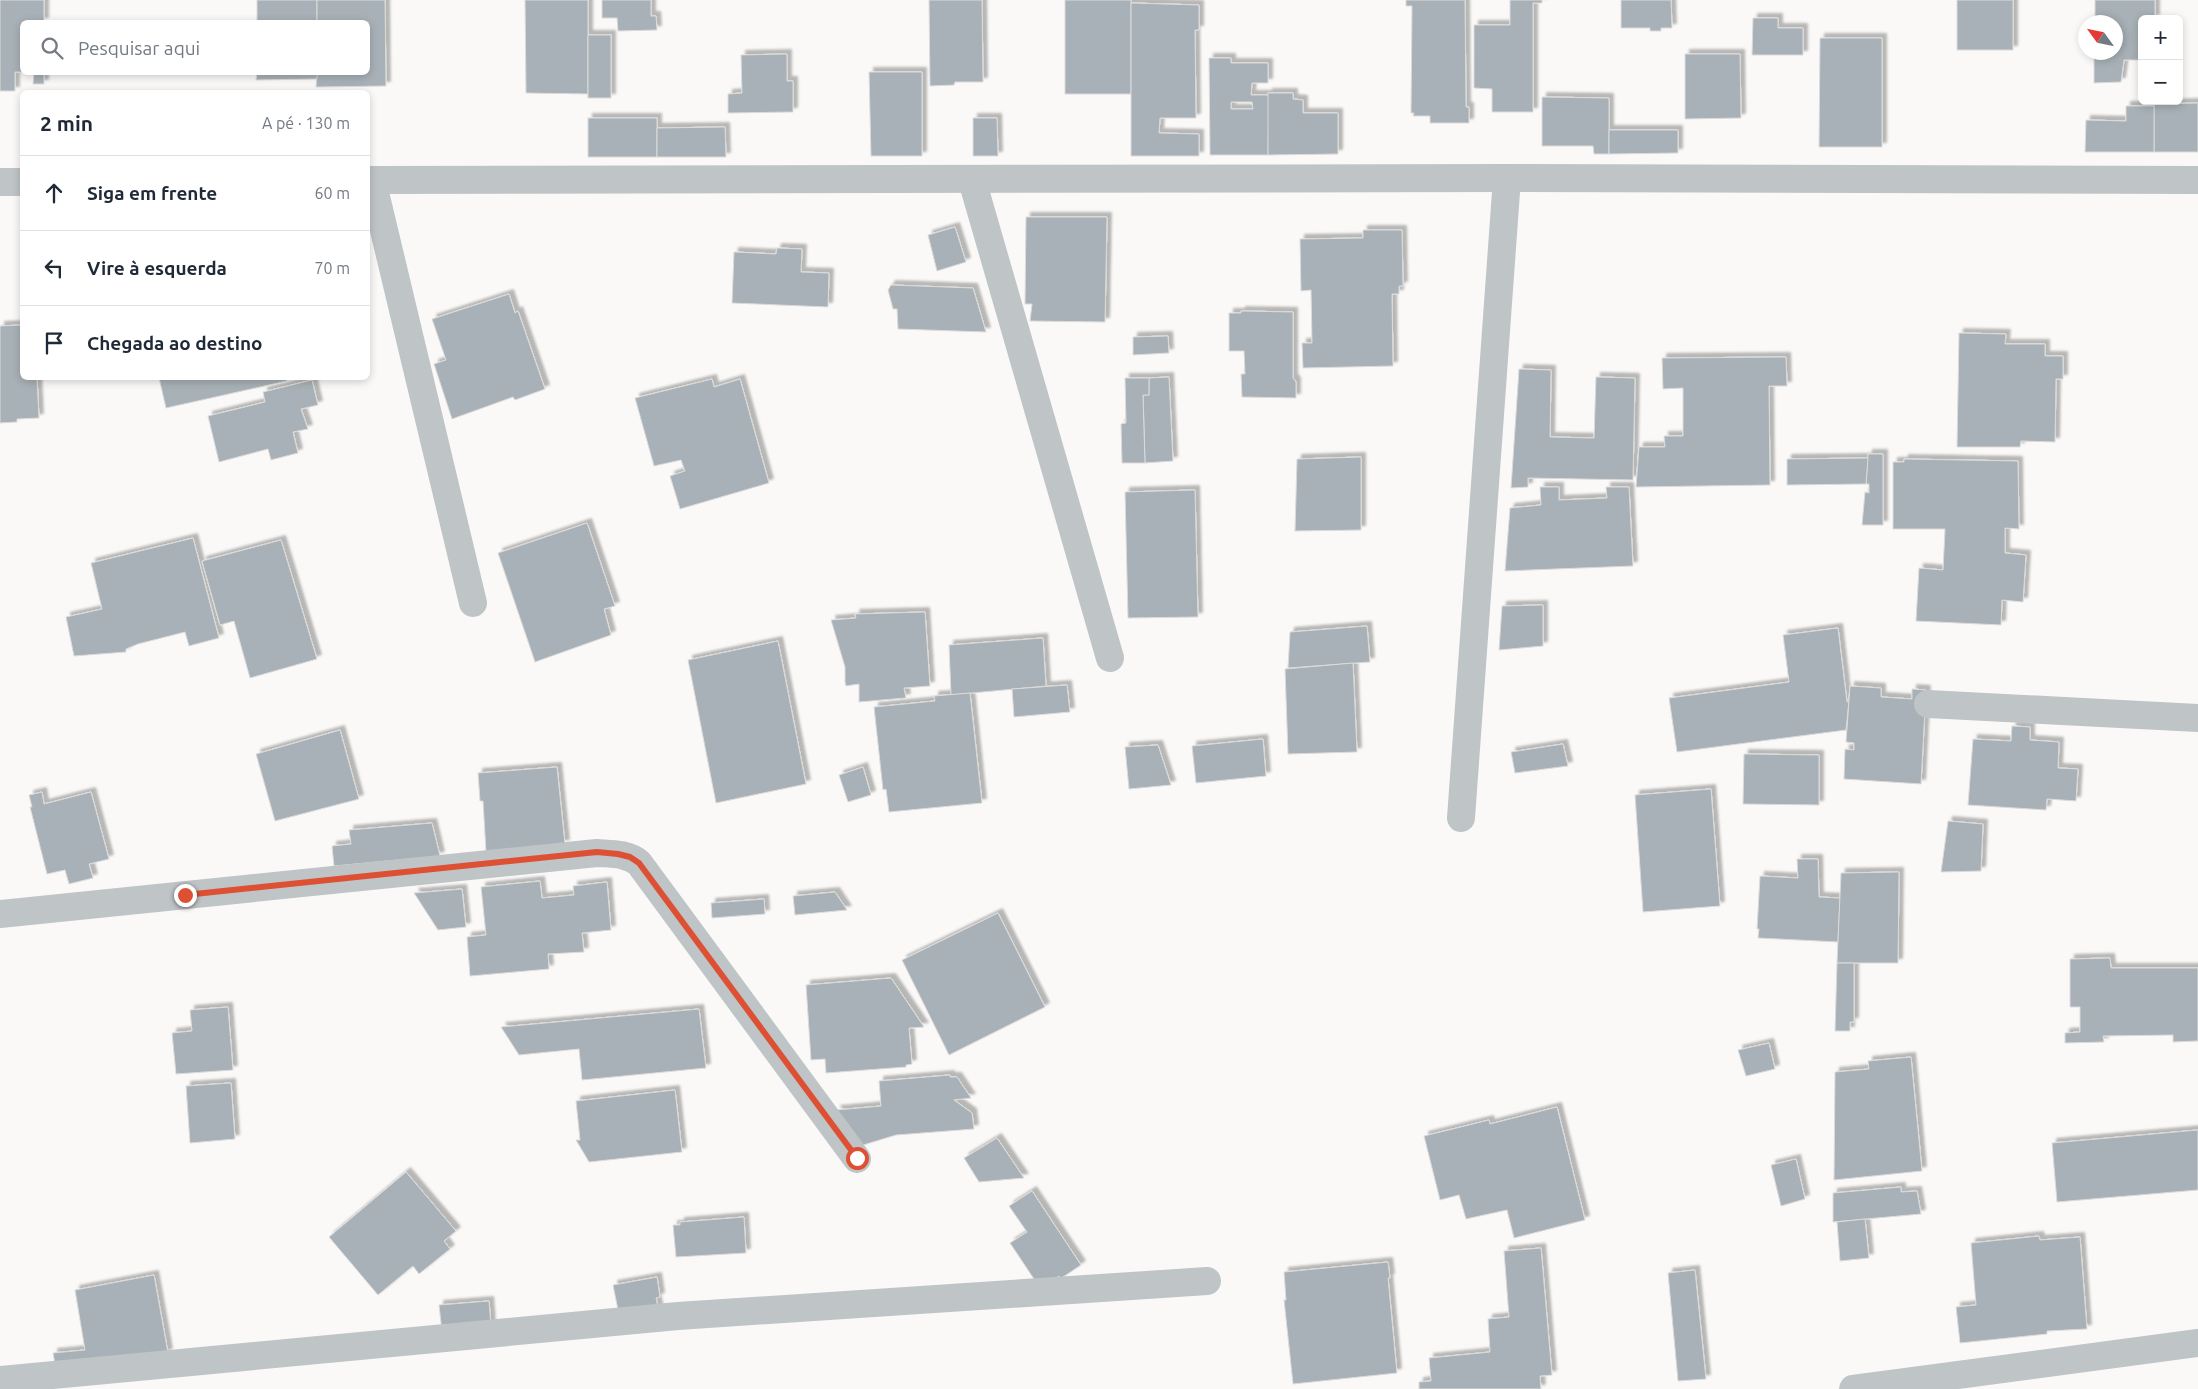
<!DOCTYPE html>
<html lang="pt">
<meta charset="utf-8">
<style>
:root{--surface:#fff;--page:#f2f2f3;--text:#1f2937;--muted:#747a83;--line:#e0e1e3}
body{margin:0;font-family:Ubuntu,sans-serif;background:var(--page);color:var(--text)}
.controls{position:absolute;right:15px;top:15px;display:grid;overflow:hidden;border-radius:8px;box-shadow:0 2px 8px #0003}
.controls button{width:45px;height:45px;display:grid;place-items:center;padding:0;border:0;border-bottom:1px solid var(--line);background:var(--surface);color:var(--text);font:25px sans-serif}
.compass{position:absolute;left:2078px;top:15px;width:45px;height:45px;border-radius:50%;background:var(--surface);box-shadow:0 2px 8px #0003;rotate:303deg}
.stop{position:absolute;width:15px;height:15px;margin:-11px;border:4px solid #dd5034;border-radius:50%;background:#fff}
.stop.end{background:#dd5034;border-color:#fff;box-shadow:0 1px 5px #0008}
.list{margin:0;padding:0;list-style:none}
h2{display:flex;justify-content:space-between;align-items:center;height:65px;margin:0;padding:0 20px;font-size:21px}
h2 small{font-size:16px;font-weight:400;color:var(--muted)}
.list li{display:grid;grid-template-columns:32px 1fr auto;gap:15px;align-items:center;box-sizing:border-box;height:75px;padding:0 20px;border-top:1px solid var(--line)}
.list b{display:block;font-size:19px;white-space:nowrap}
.list em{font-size:16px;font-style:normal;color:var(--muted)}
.icon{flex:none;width:28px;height:28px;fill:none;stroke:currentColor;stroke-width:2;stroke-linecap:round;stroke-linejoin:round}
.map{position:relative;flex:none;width:2198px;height:1389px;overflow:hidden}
.search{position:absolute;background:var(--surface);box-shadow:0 2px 8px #0003;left:20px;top:20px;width:350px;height:55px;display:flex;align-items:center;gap:12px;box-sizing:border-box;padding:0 18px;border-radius:8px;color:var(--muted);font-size:19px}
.panel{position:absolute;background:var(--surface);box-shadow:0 2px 8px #0003;left:20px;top:90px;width:350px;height:290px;border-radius:8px}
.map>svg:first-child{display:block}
.building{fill:#a8b1b7;stroke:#dcdbda;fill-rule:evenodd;filter:url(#shadow)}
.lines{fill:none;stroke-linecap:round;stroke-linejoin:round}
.minor{stroke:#bfc4c7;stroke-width:28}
.route{stroke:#dd5034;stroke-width:6}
</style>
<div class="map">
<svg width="2198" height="1389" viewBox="0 0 2198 1389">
<defs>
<filter id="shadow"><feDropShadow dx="4.5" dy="-4.5" stdDeviation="1" flood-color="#0004"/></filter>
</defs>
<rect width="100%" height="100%" fill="#faf9f8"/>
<g class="building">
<path d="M0,0H44V22H22V72H15V91H0Z"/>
<rect x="257" y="0" width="60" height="22"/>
<path d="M317,0H385L386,86L316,87L317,72H368V22H317Z"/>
<path d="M525,0H588V94L526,93Z"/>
<path d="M602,0H651V16H656L657,30L618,31L617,18H602Z"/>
<path d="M929,0H982L983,82H955L954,85L930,86Z"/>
<rect x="1065" y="0" width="66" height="94"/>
<path d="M1406,0H1465L1466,107H1469V123H1430V116H1413L1414,113H1411L1412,6H1406Z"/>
<path d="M1510,0H1542V3H1533V112H1492V89L1474,88V25H1510Z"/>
<path d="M1621,0H1671L1672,28H1661V31H1650V28H1621Z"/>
<rect x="1957" y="0" width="56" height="50"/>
<path d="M2095,0H2155V19H2142V60H2124L2121,82L2094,83V52H2116V22H2095Z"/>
<path d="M1131,3L1199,5V30H1195L1196,118H1160L1159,133L1199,134V156H1131Z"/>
<path d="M1753,18H1778V28H1803V55H1752Z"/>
<rect x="588" y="35" width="23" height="63"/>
<path d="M1820,38H1882V147H1819Z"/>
<path d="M787,54V81H793V112L728,113V94L742,93L741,55Z"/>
<path d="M1685,54H1740L1741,118L1685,119Z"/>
<path d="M1209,58H1231V63H1268V83H1252L1251,95H1269L1268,155H1210ZM1231,102H1252L1253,109H1231Z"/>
<path d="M34,72H44V84H33Z"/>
<path d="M257,72H317V79L256,80Z"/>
<path d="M869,72H922V156H871Z"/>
<path d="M1268,93H1293V99L1303,100V113H1338V154L1268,155Z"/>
<path d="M1542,97L1609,98V154H1594L1593,146H1542Z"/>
<path d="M2198,103V152H2154V104Z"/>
<path d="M2126,106H2154V152H2085L2086,120L2126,121Z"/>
<rect x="588" y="118" width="69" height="39"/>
<path d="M973,118H997L998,156H973Z"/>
<path d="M725,127L726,157H657V128Z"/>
<path d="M1609,130H1678V153L1609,154Z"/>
<path d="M1026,217H1107L1105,322L1030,321L1032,304H1025Z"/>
<path d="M955,227L966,262L937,271L928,235Z"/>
<path d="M1363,230H1402L1403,286H1399V294H1392L1393,366L1303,368L1302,343H1312L1311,290L1301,291L1300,239L1363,238Z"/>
<path d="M777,248L802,249L801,272L829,273L828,307L732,303L734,252L776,254Z"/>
<path d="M891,285L973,288L986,332L898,329L897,309H893L888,290Z"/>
<path d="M509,294L515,313L518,311L545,389L515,400L513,397L452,419L434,364L446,360L432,319Z"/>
<path d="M1241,311L1293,312V378L1296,382V398L1242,397L1241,374H1245L1244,351H1229V313H1241Z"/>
<path d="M22,325V378H37L39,418L17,419V422L0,423V326Z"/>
<path d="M1959,333L2006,334L2005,344H2045V356H2063V379H2056L2055,442L2021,441L2020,447H1957Z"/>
<path d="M1168,336L1169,353L1133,355V337Z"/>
<path d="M1786,357L1787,386H1769L1770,485L1636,487L1639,447H1665L1664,436H1683V388L1663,389L1662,358Z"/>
<path d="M1519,369L1551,370L1550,437L1594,438L1596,377L1635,378L1633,480L1528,478V487L1511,488Z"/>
<path d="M1169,377L1173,461L1145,463L1143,395H1149V378Z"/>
<path d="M159,378H286L287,381L166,408Z"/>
<path d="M1125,378H1149V395H1143L1145,463H1122L1121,424L1126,423Z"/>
<path d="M712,379L714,387L740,379L769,483L680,509L670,476L685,471L681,460L654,466L635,398Z"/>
<path d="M312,380L318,405L301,409L308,429L293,432L298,453L271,460L268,449L219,462L208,416L265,402L263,392Z"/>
<path d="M1868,454H1883V525H1862L1865,492L1869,493V484H1866Z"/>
<path d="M1361,457V530L1295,531L1297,459Z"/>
<path d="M1868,458L1866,484L1787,485V459Z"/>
<path d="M1904,459L2018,461L2019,529L2005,528V553L2026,555L2023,602L2002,600L2001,625L1916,621L1919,568L1943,570L1945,529H1893V462H1904Z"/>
<path d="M1540,487H1559V500L1607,498L1606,487H1629L1633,566L1505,571L1510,508L1541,505Z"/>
<path d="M1195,490L1198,617L1128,618L1125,492Z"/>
<path d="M587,523L615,606L604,609L611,635L535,662L498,553Z"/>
<path d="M193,538L219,638L189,646L185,632L138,644L126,649V652L74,656L66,617L102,609L91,563Z"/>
<path d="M281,540L317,659L250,678L234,621L220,625L202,561Z"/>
<path d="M1543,605V646L1499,650L1502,606Z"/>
<path d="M925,612L930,686L904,688L906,698L859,702V684L846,686L845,682V667L831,620L856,618L855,614Z"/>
<path d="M1367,626L1370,662L1288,668L1290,632Z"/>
<path d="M1838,628L1847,702L1849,701L1846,730L1677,752L1669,698L1789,682L1783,635Z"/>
<path d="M1043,638L1046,686L951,695L949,645Z"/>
<path d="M778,641L806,784L716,803L688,660Z"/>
<path d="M1353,663L1357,752L1288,754L1285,669Z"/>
<path d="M1067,685L1070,712L1014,717L1012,689Z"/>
<path d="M1850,686L1881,688V697L1912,699V689L1926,690L1921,784L1844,779L1845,749L1854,750V743L1846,742Z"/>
<path d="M970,693L982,803L889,812L886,789L883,790L874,707L935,701L934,696Z"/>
<path d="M2012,726L2030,727V740L2059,742L2058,768L2078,769L2076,801L2047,799L2046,810L1968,805L1973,739L2011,741Z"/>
<path d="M340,730L359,799L275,821L256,754Z"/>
<path d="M1263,739L1266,776L1196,783L1192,746Z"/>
<path d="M1563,744L1568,766L1515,773L1511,752Z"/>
<path d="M1158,745L1171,785L1129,789L1125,747Z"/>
<path d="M1744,754L1819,755V805L1743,804Z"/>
<path d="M557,767L565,844L486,852L483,801H480L478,773Z"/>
<path d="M863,767L871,795L848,802L839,775Z"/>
<path d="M1711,789L1720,906L1643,912L1635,795Z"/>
<path d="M42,792L44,804L91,792L109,859L89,864L93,878L69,884L65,870L47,874L30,807H32L29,795Z"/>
<path d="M1948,821L1983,824L1981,871L1941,872Z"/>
<path d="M432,823L440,856L334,866L332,846L351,844L349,830Z"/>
<path d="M1797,859H1818L1819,897L1840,898L1838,942L1758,938L1759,929H1757L1760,876L1798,878Z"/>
<path d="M1899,872L1898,963H1837L1841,873Z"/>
<path d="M540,881L542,898L574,895L573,886L607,882L611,930L582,933L584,952L548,954L549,969L470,976L467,937L486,935L481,887Z"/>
<path d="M462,889L466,927L438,930L414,893Z"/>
<path d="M835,892L847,910L795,915L793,896Z"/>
<path d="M764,899L765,914L712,918L711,903Z"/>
<path d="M998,913L1045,1007L949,1055L902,960Z"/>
<path d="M2110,958L2111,968H2198V1041L2173,1042V1035L2103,1036L2104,1042L2065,1043V1033L2080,1032V1007H2070V959Z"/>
<path d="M1837,963H1854V1022H1850V1031H1835Z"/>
<path d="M891,978L924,1027L909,1028L912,1064L906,1065V1067L826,1073L825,1059L811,1060L806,985Z"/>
<path d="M228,1007L233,1070L176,1074L172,1033L192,1031L190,1010Z"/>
<path d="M699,1009L706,1068L582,1080L579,1049L519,1055L501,1027Z"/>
<path d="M1769,1043L1775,1069L1746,1076L1738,1050Z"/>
<path d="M1911,1057L1922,1171L1834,1180L1835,1072L1869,1069L1868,1061Z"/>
<path d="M950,1075V1077H957L971,1098L954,1100L972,1113L974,1129L896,1135L860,1146L836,1110L881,1106L879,1081Z"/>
<path d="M231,1083L235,1139L190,1143L186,1086Z"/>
<path d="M675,1090L682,1152L589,1162L576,1140H580L576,1101Z"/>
<path d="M1557,1107L1585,1220L1514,1238L1507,1210L1466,1219L1459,1195L1440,1200L1424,1136L1489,1120L1490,1124Z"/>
<path d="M2198,1130V1190L2057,1202L2052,1143Z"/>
<path d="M997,1138L1024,1178L979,1182L964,1158Z"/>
<path d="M1796,1159L1805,1199L1781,1206L1771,1165Z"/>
<path d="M406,1172L456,1231L444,1241L450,1249L419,1274L413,1266L378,1295L329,1237Z"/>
<path d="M1901,1187V1192L1917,1191L1921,1214L1833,1222V1193Z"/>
<path d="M1032,1191L1081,1265L1060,1279L1059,1276L1040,1288L1010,1243L1027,1232L1009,1206Z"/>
<path d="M744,1217L746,1253L676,1257L673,1225H680V1222Z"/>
<path d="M1865,1219L1869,1258L1840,1261L1837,1222Z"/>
<path d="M2039,1236L2040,1240L2080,1237L2087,1329L2047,1331V1334L1960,1343L1956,1307L1976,1305L1971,1243Z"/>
<path d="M1541,1248L1552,1375L1540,1376L1541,1389H1419V1382L1431,1381L1429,1358L1490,1352L1488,1319L1509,1317L1504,1251Z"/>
<path d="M1388,1262L1390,1278H1388L1397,1373L1293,1384L1284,1300H1286L1284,1272Z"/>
<path d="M1695,1270L1706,1379L1678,1381L1668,1273Z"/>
<path d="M154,1275L168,1353L58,1381L53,1353L85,1350L75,1290Z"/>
<path d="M657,1277L660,1297L656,1298L660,1316L620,1320L613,1285Z"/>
<path d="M489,1301L492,1338L443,1341L439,1305Z"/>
</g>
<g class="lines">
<g class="minor">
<path d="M368,180L1507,178L2198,180"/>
<path d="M372,180L473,603"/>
<path d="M972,180L1110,658"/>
<path d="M0,182H22"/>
<path d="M1928,704L2198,718"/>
<path d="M1461,818L1507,178"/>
<path d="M0,914L597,853C611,854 627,853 639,863L857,1159"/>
<path d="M0,1380L678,1316L1207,1281"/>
<path d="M1853,1389L2198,1343"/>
</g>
</g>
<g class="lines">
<path class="route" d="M185,895L597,852L618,854L630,857L639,863L857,1158"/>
</g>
</svg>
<div class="controls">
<button>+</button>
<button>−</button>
</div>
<svg class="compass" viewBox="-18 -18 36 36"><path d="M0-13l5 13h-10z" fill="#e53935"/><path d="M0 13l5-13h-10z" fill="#747a83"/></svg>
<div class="stop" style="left:857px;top:1158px"></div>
<div class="stop end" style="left:185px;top:895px"></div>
<div class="search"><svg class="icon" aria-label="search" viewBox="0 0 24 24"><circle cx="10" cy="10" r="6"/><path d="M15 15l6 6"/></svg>Pesquisar aqui</div>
<section class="panel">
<h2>2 min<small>A pé · 130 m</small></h2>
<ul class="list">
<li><svg class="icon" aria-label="ahead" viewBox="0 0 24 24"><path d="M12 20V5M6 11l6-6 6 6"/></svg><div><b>Siga em frente</b></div><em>60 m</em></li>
<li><svg class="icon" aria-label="left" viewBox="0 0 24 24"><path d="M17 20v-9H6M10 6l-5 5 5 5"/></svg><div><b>Vire à esquerda</b></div><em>70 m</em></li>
<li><svg class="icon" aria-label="arrive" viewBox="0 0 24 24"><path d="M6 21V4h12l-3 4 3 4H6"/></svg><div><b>Chegada ao destino</b></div></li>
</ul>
</section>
</div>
